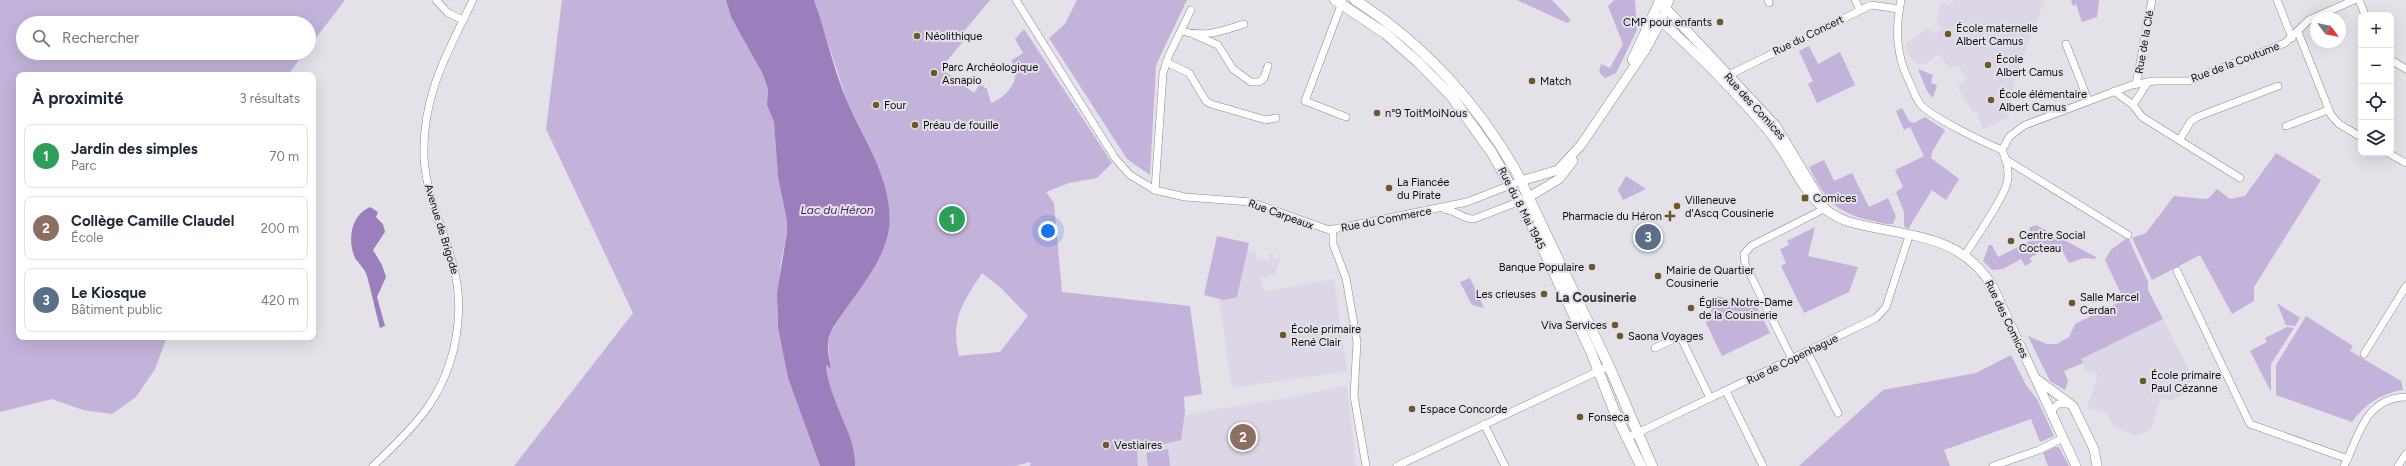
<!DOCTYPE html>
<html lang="fr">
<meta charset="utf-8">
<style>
:root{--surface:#fff;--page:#f2f2f3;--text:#1f2937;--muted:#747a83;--line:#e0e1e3;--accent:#705728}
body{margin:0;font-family:Figtree,sans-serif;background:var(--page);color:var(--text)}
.controls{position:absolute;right:12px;top:12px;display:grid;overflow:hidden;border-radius:8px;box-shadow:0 4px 16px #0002}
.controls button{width:36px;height:36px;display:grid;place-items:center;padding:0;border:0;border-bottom:1px solid var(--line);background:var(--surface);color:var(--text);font:20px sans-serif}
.compass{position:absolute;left:2310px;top:12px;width:36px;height:36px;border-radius:50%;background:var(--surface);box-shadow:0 4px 16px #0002;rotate:122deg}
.you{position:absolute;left:1048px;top:231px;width:14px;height:14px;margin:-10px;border:3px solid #fff;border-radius:50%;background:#1a73e8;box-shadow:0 0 0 6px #1a73e833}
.badge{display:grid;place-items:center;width:26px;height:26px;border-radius:50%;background:var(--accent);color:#fff;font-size:13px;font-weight:700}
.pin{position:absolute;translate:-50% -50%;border:2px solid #fff;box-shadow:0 1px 4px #0006}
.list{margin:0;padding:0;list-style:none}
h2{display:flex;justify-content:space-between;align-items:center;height:52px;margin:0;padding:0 16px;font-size:17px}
h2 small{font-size:13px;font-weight:400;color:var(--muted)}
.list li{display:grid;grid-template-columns:26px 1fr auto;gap:12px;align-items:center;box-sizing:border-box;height:64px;margin:0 8px 8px;padding:0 8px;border:1px solid var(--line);border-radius:8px}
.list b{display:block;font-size:15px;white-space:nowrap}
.list p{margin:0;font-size:13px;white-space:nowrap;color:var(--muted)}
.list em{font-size:13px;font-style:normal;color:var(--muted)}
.icon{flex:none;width:22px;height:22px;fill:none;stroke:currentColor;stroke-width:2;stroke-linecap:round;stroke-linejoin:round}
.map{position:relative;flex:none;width:2406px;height:466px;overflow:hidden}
.search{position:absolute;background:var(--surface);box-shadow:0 4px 16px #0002;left:16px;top:16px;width:300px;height:44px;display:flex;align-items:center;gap:10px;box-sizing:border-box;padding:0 14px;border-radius:22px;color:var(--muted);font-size:15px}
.panel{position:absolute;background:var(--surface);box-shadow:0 4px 16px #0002;left:16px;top:72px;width:300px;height:268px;border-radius:8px}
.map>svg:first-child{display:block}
.built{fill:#ddd6e6}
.green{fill:#c3b2da;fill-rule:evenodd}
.water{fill:#9a7fbc}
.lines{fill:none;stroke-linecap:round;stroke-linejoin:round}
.minor-casing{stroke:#8c8991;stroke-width:8}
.tertiary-casing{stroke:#8c8991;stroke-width:10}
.secondary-casing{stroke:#8c8991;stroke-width:11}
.minor{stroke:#fff;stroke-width:7}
.tertiary{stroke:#fff;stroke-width:9}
.secondary{stroke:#fff;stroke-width:10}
.poi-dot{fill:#705728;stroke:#e4e1e9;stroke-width:1.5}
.labels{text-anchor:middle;stroke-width:4;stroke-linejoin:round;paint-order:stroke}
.poi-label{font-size:11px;fill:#0c0b0d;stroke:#e4e1e9;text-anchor:start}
.street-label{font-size:11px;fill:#0c0b0d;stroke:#e4e1e9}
.water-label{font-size:12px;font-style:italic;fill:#431e67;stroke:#e4e1e9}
.quarter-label{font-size:13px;font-weight:bold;fill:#353239;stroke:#e4e1e9}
</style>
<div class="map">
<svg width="2406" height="466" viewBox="0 0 2406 466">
<rect width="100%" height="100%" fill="#e4e1e9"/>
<g class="built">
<path d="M1956,0H2045L2016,75L2008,118L1983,129L1977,114L1975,110L1973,112L1958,88L1959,85L1967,79L1958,65L1949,69L1940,54L1923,65L1914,62L1906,49V43L1928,29L1931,34L1941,28L1937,23L1940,2L1949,4Z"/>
<path d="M1247,250L1256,252L1255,259L1269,261L1270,253L1274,254L1272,259L1280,257L1276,273L1260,279L1265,291L1334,279L1347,371L1232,388L1219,299L1237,297Z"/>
<path d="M2163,319L2192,376L2186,393L2171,401L2161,398L2151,429L2136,436L2114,427L2107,414L2087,408L2098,375L2086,371L2081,359Z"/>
<path d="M1347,385L1356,466H1139L1131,423L1292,397Z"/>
</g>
<g class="green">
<path d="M0,0H345L309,47V23H23V53H304L288,75H19V337H167L155,369L136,397L112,414L83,410L52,399L0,412Z"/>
<path d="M562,0H726L731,17L764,74L768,89L767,105L774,122L778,177L787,221V232L781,262L777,310L778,328L788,378L820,466H514L633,313L546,129Z"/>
<path d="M814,0H990L961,35L965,39L941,68L974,93L980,84L987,89L991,103C1005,98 1017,84 1016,69L1012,67V60L1023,53L1015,39L1024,29L1112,163L1097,178L1069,183L1046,192L1054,203L1062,292L1190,306L1202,394L1184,397L1185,412L1181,440L1137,451L1138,466H1030V462L1015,466H855L854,451L834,402L827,380L826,365L831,369L828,343L830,333L875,264L885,245L889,228L885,190L866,140L847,101ZM982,273L1001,288L1028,316L1000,352L959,356C950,320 963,302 982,273Z"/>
<path d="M1077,0H1187L1156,65L1150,175L1127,159L1049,38L1065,24Z"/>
<path d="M1517,0H1552L1571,20L1567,23Z"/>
<path d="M1614,0H1635L1637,30L1616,73L1605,78L1599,72L1601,64L1610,68L1623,44L1608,6Z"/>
<path d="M2071,0H2099L2097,17L2082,22L2076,4L2073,6Z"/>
<path d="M1809,46L1818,64L1840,52L1855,85L1817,103L1808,84L1813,81L1799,51Z"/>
<path d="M1918,69L1933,75L1931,83L1937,85L1933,98L1927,91Z"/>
<path d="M1902,108L1909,121L1914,123L1925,117L1945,130L1932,152L1931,158L1959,179L1946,200L1932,190L1908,229L1904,226V212L1896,192L1903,187L1895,170L1924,156L1910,127L1904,130L1896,111Z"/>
<path d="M2276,153L2321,180L2254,287V301L2232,314L2200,255L2152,280L2132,238L2146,233L2174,196L2204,199L2209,198L2217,189L2230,199L2245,196Z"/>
<path d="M1824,160L1834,181L1852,173L1869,207L1888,198L1896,216L1893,224C1885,225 1876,221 1869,220C1834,212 1824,197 1809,167Z"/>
<path d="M1626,176L1646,189L1623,200L1618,190Z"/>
<path d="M2036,225L2096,257L2095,259L2084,258L2069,263L2062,250L2052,245L2030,258L2032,262L2025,266L2021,259L2003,269L1992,270L1983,261L1989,245H1992L1998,257L2034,239L2029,228Z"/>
<path d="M1815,227L1808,256L1858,267L1849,292L1804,313L1781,266L1786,263L1780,249L1789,245L1787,241Z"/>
<path d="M1217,236L1249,243L1237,297L1224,300L1204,295Z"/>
<path d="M2128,237L2148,282V290L2163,319L2081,359L2083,363L2064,371L2068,381L2065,390L2050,381L2028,336L2047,344H2057L2069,337L2075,324L2124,300L2105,260L2111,250Z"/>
<path d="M1470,278L1484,308L1472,305L1460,282Z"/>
<path d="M1717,296L1757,307L1770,333L1722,356L1706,323Z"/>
<path d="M2277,303L2300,318L2295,326L2286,325Z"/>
<path d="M2306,316L2353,346L2350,351L2401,381L2403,390C2381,393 2364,405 2352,422L2276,395V365Z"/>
<path d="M2287,327L2294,328L2271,364V392L2250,351L2267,342L2265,338Z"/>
<path d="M2011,355L2026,385L2037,399L2054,436L2040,442L2031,419L1944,450L1950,466H1799L1883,390L1976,373Z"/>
<path d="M2055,447H2059L2069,466H2048L2043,453Z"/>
<path d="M1168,449L1170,466H1148L1146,453Z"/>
</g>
<g class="water">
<path d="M726,0H814C826,33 833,68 847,101C864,140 894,183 889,228C885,259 860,288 843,313C837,322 829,331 828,342C827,351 830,361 831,369L826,365C828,400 857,436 855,466H820L788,378L778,328L777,293L787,232V221L778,177L774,122L767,105L768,89L763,74L731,17Z"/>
<path d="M370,207L378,212L376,217L383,224L385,232L373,250L382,265L386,277L377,297L385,326L380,328C375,311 372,293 367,276C365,269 359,264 355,258C347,240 351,215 370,207Z"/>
</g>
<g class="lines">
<g class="minor-casing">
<g id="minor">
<path d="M436,0L448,13L463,20"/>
<path d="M1016,0L1115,158L1130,175L1155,190L1185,197L1251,202L1329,230L1467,202L1521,181"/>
<path d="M1343,0L1305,101L1346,117"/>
<path d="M1768,0L1769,3"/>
<path d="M1855,0L1860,10"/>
<path d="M1901,0C1895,30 1896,56 1910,83C1913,90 1916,99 1921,105C1935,119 1983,142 2002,150C2006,159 2010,172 2007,183C2004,198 1975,239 1965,255"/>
<path d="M2277,0L2292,38"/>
<path d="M2359,0L2365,15"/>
<path d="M1181,31C1204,38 1222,31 1244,24"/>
<path d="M2298,32L2331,115L2339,124L2361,137"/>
<path d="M1195,35L1218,45L1233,69L1251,82H1259L1264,78L1268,66"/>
<path d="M2066,44L2088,100"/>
<path d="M2391,60L2406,69"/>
<path d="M1166,62L1189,73L1206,101L1211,104L1266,120L1276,118"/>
<path d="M1725,77L1871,5L1899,9"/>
<path d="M2136,84L2152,0"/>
<path d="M2114,91L2133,105L2142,117L2240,178"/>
<path d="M2133,105L2148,82"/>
<path d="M2286,126L2328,110"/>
<path d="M2180,139L2191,121L2197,117L2278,86"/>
<path d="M2002,150L2010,136L2025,125L2132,85L2154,81H2189L2285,43L2309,20L2354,0"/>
<path d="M2388,153L2406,163"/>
<path d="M2005,159L2128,235"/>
<path d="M1155,190L1163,73L1169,55L1191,10"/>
<path d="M1444,209C1455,210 1465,220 1474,219L1523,200"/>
<path d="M1333,230V244L1346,278L1357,342L1354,396L1366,466"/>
<path d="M2177,271L2250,424L2348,459"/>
<path d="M1655,348L1680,336L1710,398"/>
<path d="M1807,351L1838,413"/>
<path d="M2364,354L2406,286"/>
<path d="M1792,359L1745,264L1744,254L1751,246L1826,208"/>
<path d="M1726,391L1763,466"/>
<path d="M2052,416L2053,409L2058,404H2069"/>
<path d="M1484,424L1505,466"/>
<path d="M1627,438L1876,318L1886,307L1909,236"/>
<path d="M373,466C391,449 410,431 425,411C456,369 467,311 452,261C442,226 426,194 424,157C422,96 447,53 473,0"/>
<path d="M1397,466L1609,366"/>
<path d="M1993,466L2039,450L2063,438"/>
<path d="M2344,466C2359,437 2364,398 2406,397"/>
<path d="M2398,466L2406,454"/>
</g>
</g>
<g class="tertiary-casing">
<g id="tertiary">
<path d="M1659,1L1776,126L1823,204"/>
<path d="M1654,15C1695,51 1735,91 1770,133C1798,167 1802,205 1849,222C1905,237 1960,232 1993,287L2076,466"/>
<path d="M1632,60L1660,0"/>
<path d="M1521,181L1558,170L1581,145L1646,49L1661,21L1669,0"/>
<path d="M1529,197L1559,179L1573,161"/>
<path d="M2038,380L2073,406L2094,449L2097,466"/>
</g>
</g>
<g class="secondary-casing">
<g id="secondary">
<path d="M1335,0L1386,34L1419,63L1452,97L1492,153L1529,219L1591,352L1615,413L1641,466"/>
<path d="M1355,0C1423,43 1478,104 1517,173L1609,366L1652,466"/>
</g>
</g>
<use href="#minor" class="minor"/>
<use href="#tertiary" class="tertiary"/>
<use href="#secondary" class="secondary"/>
</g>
<g class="poi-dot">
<circle cx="1720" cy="22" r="4"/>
<circle cx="1948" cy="34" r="4"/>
<circle cx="917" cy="36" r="4"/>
<circle cx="1988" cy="65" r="4"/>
<circle cx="934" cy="73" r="4"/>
<circle cx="1532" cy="81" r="4"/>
<circle cx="1991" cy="100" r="4"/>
<circle cx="876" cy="105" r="4"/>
<circle cx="1377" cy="113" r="4"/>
<circle cx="915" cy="125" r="4"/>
<circle cx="1389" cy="188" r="4"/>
<rect x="1801" y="194" width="8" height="8" rx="2"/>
<circle cx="1677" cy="206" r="4"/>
<path d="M1668 210h4v4h4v4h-4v4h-4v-4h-4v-4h4z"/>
<circle cx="2011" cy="241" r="4"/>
<circle cx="1592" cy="267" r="4"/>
<circle cx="1658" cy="276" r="4"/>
<circle cx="1544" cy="294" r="4"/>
<circle cx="2072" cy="303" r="4"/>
<circle cx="1691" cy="308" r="4"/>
<circle cx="1615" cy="325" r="4"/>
<circle cx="1283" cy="335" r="4"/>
<circle cx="1620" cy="336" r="4"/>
<circle cx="2143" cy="381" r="4"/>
<circle cx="1412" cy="409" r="4"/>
<circle cx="1580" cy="417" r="4"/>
<circle cx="1106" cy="445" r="4"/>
</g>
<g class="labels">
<g class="poi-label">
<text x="1712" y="26" text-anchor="end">CMP pour enfants</text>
<text x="1956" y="32">École maternelle<tspan x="1956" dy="13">Albert Camus</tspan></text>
<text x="925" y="40">Néolithique</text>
<text x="1996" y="63">École<tspan x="1996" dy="13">Albert Camus</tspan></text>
<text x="942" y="71">Parc Archéologique<tspan x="942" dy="13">Asnapio</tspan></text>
<text x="1540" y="85">Match</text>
<text x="1999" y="98">École élémentaire<tspan x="1999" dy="13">Albert Camus</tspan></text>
<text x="884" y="109">Four</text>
<text x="1385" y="117">n°9 ToitMoiNous</text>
<text x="923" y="129">Préau de fouille</text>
<text x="1397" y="186">La Fiancée<tspan x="1397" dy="13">du Pirate</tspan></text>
<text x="1813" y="202">Comices</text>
<text x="1685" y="204">Villeneuve<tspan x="1685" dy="13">d'Ascq Cousinerie</tspan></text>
<text x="1662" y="220" text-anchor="end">Pharmacie du Héron</text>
<text x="2019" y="239">Centre Social<tspan x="2019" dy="13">Cocteau</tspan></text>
<text x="1584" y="271" text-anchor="end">Banque Populaire</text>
<text x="1666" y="274">Mairie de Quartier<tspan x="1666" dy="13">Cousinerie</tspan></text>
<text x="1536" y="298" text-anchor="end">Les crieuses</text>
<text x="2080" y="301">Salle Marcel<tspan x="2080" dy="13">Cerdan</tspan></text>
<text x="1699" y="306">Église Notre-Dame<tspan x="1699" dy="13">de la Cousinerie</tspan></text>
<text x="1607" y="329" text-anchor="end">Viva Services</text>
<text x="1291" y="333">École primaire<tspan x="1291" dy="13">René Clair</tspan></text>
<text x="1628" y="340">Saona Voyages</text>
<text x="2151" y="379">École primaire<tspan x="2151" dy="13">Paul Cézanne</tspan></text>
<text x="1420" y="413">Espace Concorde</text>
<text x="1588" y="421">Fonseca</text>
<text x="1114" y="449">Vestiaires</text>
</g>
<g class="street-label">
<text transform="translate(1808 35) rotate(-26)" y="4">Rue du Concert</text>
<text transform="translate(2144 42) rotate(-80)" y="4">Rue de la Clé</text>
<text transform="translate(2235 62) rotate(-21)" y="4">Rue de la Coutume</text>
<text transform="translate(1755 106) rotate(48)" y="4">Rue des Comices</text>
<text transform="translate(1522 208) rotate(63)" y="4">Rue du 8 Mai 1945</text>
<text transform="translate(1281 214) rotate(20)" y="4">Rue Carpeaux</text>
<text transform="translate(1386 219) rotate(-11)" y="4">Rue du Commerce</text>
<text transform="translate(442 229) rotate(73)" y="4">Avenue de Brigode</text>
<text transform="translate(2007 319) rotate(64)" y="4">Rue des Comices</text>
<text transform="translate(1792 359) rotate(-26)" y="4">Rue de Copenhague</text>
</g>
<g class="water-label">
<text x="837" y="214">Lac du Héron</text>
</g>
<g class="quarter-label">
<text x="1596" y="302">La Cousinerie</text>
</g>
</g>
</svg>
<div class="controls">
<button>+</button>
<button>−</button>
<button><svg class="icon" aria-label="locate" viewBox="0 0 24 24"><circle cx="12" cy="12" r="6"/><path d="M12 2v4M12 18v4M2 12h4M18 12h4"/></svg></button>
<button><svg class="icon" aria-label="layers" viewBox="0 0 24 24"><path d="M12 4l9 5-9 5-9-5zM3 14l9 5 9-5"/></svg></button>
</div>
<svg class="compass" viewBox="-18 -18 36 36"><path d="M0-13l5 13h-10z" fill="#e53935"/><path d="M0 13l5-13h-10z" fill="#747a83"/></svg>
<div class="you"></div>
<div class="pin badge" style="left:952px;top:219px;background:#2e9e5b">1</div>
<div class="pin badge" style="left:1243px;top:437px;background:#8d6e63">2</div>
<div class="pin badge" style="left:1648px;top:237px;background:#5c6f8a">3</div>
<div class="search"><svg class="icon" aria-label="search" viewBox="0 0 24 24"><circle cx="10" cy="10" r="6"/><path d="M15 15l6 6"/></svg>Rechercher</div>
<section class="panel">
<h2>À proximité<small>3 résultats</small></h2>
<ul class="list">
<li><span class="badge" style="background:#2e9e5b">1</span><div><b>Jardin des simples</b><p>Parc</p></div><em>70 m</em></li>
<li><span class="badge" style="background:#8d6e63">2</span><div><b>Collège Camille Claudel</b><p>École</p></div><em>200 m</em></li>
<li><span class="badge" style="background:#5c6f8a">3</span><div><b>Le Kiosque</b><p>Bâtiment public</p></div><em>420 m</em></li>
</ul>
</section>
</div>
